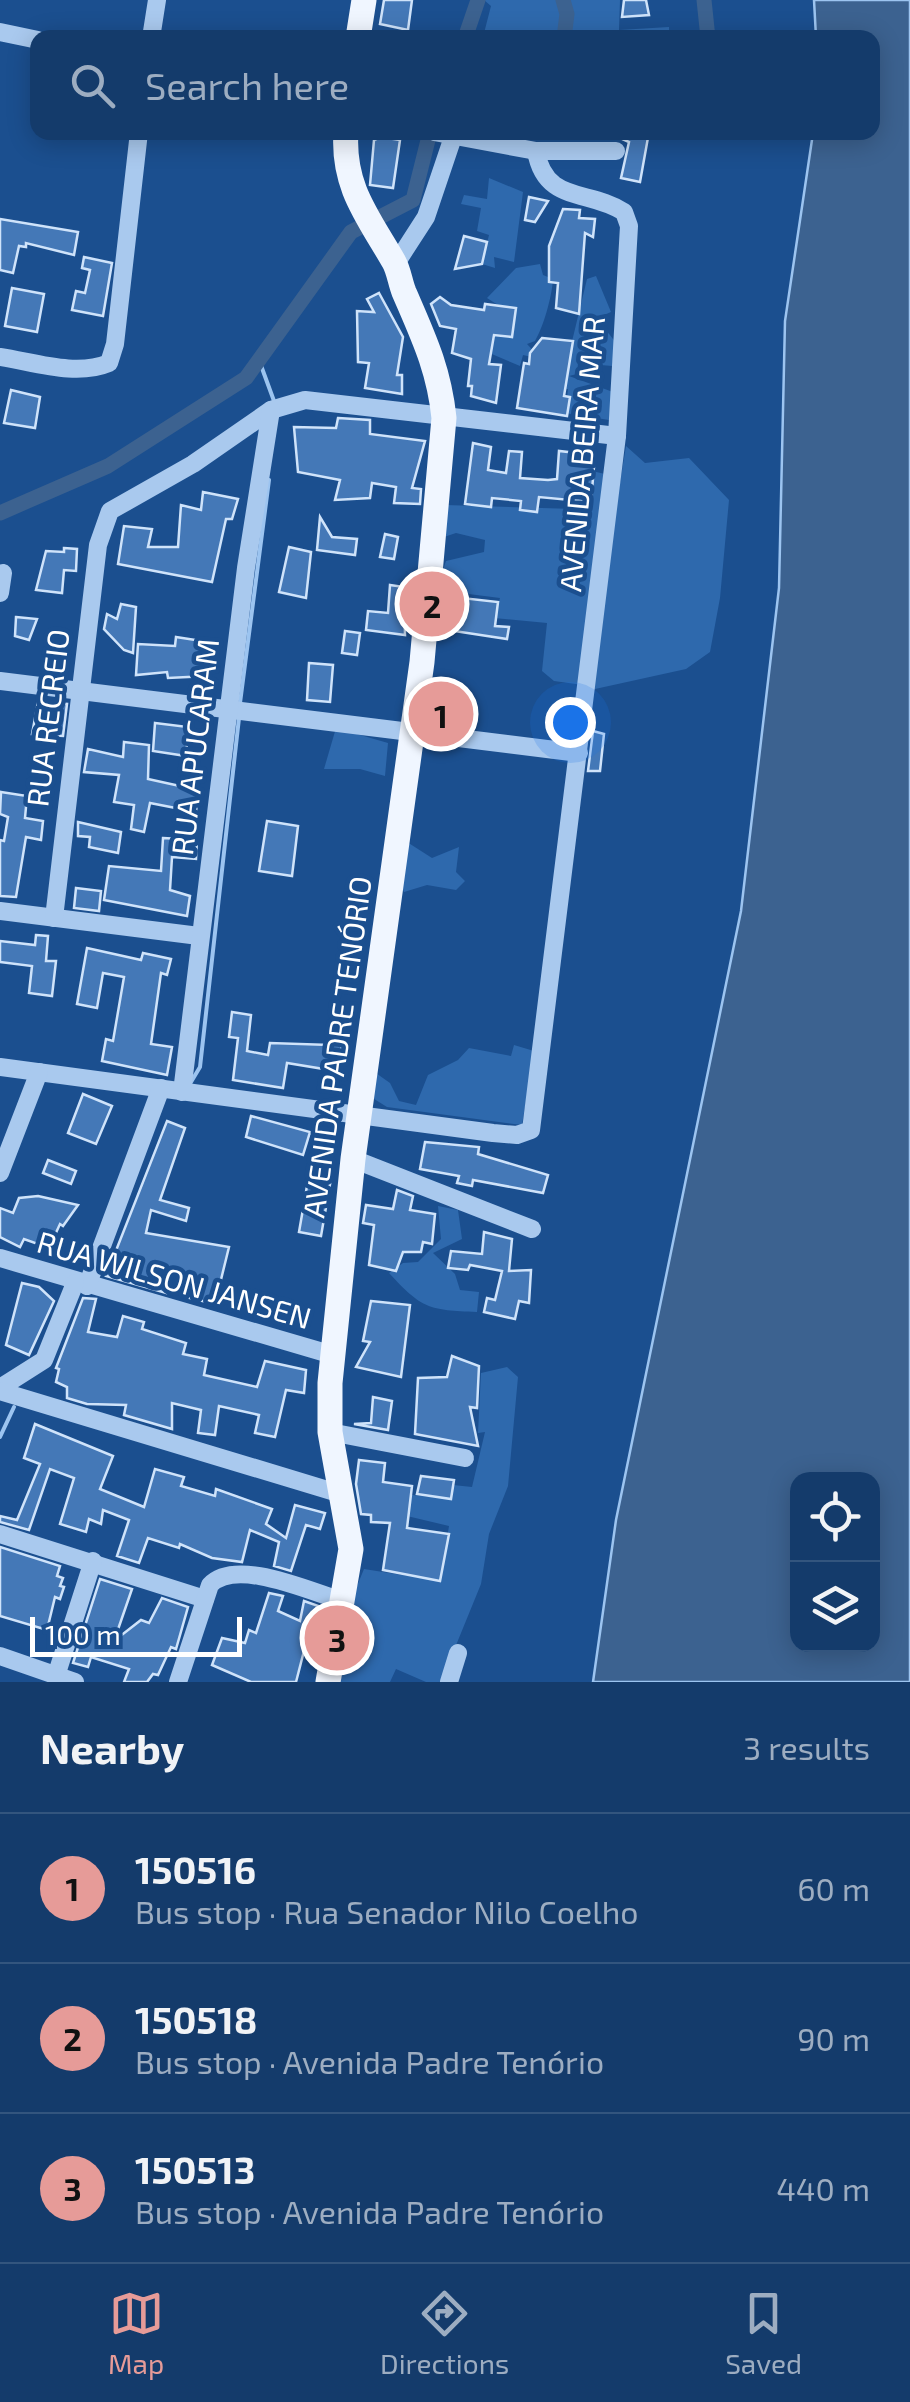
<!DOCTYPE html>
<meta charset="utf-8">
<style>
:root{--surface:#143b6b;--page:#214673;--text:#f1f3f6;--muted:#9dadc1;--line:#33557e;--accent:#e69b98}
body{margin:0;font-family:"Exo 2",sans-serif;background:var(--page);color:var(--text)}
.controls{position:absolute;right:30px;bottom:30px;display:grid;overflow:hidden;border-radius:20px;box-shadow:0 5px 25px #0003}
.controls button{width:90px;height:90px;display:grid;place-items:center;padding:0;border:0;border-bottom:2px solid var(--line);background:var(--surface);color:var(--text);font:50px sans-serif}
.scale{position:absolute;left:30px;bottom:25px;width:212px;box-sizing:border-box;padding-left:10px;border:5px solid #fff;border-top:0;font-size:28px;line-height:35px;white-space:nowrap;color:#fff;-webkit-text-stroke:8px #1b4f8f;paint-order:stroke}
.you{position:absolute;left:570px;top:722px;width:35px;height:35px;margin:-25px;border:8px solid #fff;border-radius:50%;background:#1a73e8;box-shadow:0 0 0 15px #1a73e833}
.badge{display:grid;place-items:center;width:65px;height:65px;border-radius:50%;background:var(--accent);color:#111;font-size:32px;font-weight:700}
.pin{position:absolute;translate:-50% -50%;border:5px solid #fff;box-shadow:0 2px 10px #0006}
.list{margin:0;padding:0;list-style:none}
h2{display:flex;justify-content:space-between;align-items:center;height:130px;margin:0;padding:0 40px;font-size:42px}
h2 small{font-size:32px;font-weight:400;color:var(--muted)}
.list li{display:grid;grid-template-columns:65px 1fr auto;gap:30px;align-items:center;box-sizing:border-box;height:150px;padding:0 40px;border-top:2px solid var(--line)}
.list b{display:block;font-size:38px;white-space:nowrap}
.list p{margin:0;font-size:32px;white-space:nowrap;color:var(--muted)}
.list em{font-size:32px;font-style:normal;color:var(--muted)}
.icon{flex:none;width:55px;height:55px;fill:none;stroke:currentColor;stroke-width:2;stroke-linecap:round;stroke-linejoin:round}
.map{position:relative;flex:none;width:910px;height:1682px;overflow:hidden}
.search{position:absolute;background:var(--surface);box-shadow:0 5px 25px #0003;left:30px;right:30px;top:30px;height:110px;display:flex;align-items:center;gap:25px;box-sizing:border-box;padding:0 35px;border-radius:20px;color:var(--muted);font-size:38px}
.sheet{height:580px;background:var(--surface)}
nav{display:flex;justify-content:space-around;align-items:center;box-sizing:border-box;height:140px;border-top:2px solid var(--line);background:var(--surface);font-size:28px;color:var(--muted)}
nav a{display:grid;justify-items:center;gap:5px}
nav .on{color:var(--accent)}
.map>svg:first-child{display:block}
.green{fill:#2e69ad}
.water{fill:#3c6290;stroke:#9cc4f0;stroke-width:2.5;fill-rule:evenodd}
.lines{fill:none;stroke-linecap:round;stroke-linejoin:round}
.stream{stroke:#9cc4f0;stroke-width:4}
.canal{stroke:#3c6290;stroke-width:15}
.building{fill:#4478b7;stroke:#cfe3fa;stroke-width:2.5}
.minor{stroke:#a9c9ee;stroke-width:18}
.major{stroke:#f0f6ff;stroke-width:25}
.labels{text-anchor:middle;stroke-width:9;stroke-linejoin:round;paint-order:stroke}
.street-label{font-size:30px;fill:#fff;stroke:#1b4f8f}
</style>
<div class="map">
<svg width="910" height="1682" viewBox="0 0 910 1682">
<rect width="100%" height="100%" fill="#1b4f8f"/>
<g class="green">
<path d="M484,0H620L619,30L669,27V37H483L491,6Z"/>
<path d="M468,133H600L599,140Z"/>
<path d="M489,178L523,192L514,262L494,257L495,268L482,264L489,235L477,231L481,208L461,204L464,195L487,199Z"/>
<path d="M540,264L543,275L553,279C552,297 543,328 535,341L527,344L541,359L523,355L520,366L487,352L504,309L487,298L516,268Z"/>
<path d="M596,276L611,312L597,318L616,343L612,366L578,363L577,374L569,376L613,392L609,420L565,413L568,389H554L568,358L587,279Z"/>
<path d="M626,446L645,463L689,458L729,500L720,598L710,652L686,669L586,691Z"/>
<path d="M592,471L605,474L583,685L554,681L542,671L547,623L494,618L500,598L445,591L439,581L446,561L484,552L485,540L456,533L444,537L445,505L575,509Z"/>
<path d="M336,728L388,743L385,776L360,769H324Z"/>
<path d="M407,842L432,858L459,847L456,872L465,881L456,890L427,885L404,892L400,883Z"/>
<path d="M514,1045L534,1051L522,1125L387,1107L371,1097L373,1071L390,1083L399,1101L416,1105L428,1075L458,1060L469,1048L511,1056Z"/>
<path d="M438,1206L458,1210L462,1239L433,1253L455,1274L460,1290L479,1292L477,1312C429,1310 422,1309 389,1273L403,1263L418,1262L441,1239Z"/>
<path d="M507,1367L518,1377L508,1486L489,1534L481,1584L441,1682H426L396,1669L390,1682H334L348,1608L364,1569L440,1581L449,1526L407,1516L412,1495L451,1499L453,1485L472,1487L485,1432L478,1433L481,1373Z"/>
</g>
<path class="water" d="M814,0H910V1682H593L616,1520L741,911L779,588L785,321L813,133L872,132V38L816,37ZM798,1480H872V1644H798Z"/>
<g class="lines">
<g class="stream">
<path d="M259,360L274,401"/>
<path d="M240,703L269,480"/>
<path d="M188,1087L200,1067L239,718"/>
<path d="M0,1437L14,1407"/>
</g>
<g class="canal">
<path d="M563,0L567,14L564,38"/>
<path d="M704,0L708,38"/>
<path d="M465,38L478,0"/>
<path d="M0,513L108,466L246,378L351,232L413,200L430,132"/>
</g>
</g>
<g class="building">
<path d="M384,0H412L408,30L380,24Z"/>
<path d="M624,0H646L649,15L622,17Z"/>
<path d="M607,132H649L640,182L621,178L629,142Z"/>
<path d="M381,137L400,140L393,188L370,185L374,140Z"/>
<path d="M529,197L548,201L535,222L525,220Z"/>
<path d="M563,209L580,210L579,218L595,219L593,237L585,233L579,314L556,308L558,283L549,282V246Z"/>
<path d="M0,219L78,232L74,255L26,243V247L19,246L13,273L0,270Z"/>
<path d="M464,236L487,242L482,264L455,269Z"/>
<path d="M84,257L112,263L103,316L72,310L76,291L85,293L90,270L82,268Z"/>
<path d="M12,288L44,294L37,332L5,326Z"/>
<path d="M379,293L403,337L397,375H402V394L365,388L369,363L358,362L357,311L374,312L367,299Z"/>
<path d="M440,297L451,305L484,310L485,304L516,308L512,337L494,335L489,364L501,365L496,403L471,396L472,386H468L471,359L452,353L456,329L440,326L431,304Z"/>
<path d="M542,338L573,341L564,396L570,397L567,416L517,408L524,363L529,364L530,353Z"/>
<path d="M11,390L40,397L35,428L4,423Z"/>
<path d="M338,418L370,420V434L425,441L412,488L421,489L420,504L394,503L396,487L372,483L370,498L335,500L340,480L298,472L294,427L336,428Z"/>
<path d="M473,443L491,447L488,470L506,473L509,451L522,452L520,478L548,480L557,479L559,451L595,455L591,502L539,497L537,512L520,510L521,501L492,498L491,507L465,504Z"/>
<path d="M203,492L238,499L232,519H226L212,582L118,564L124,526L152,529L148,547H178L181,505L201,510Z"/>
<path d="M320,517L332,537L357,539L355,555L317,550Z"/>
<path d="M385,534L398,537L394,559L380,557Z"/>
<path d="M289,547L311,552L306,598L279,592Z"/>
<path d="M64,548L77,549L76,571L64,570L62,593L36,590L46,551L64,552Z"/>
<path d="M390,585L404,587L405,635L366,630L368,611L388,613Z"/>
<path d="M444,596L498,602L495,626L509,627L507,639L441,629Z"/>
<path d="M121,604L136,607L133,653L124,650L104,629L107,614L117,619Z"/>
<path d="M16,617L37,619L29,640L15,636Z"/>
<path d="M345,631L360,633L357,655L342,653Z"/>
<path d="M176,637L215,643L208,676L168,678L167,672L136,675L138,644L175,646Z"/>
<path d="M309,663L333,665L330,702L307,700Z"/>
<path d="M38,702L67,704L63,736L32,734Z"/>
<path d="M155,723L188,727L186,756L153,751Z"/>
<path d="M593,731L604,734L600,771H588Z"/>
<path d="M124,742L149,745L148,779L198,790L196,812L150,803L144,832L131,829L134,805L114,802L119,775L84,772L88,749L123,757Z"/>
<path d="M1,792L27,796L25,818L43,821L41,840L26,837L16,897L0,896V840L4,841L8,817L0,814Z"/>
<path d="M267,821L298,826L292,876L259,871Z"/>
<path d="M78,822L121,832L118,853L89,847L90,837L78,836Z"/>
<path d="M163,838L197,840L196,859L172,857L170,890L190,896L187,916L104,900L109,866L161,871Z"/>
<path d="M76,888L101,891L99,911L74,908Z"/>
<path d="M36,935L48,936L46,961H56L52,996L29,993L32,966L0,962V941L35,945Z"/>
<path d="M87,948L141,960L143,953L171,959L167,975L161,973L151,1044L172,1047L167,1075L102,1061L106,1039L113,1041L124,977L103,973L97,1008L77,1004Z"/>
<path d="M232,1012L251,1015L247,1051L268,1055L270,1043L330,1045L334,1021L347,1023L336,1071L287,1063L283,1088L233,1080L238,1038L229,1037Z"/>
<path d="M83,1094L112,1106L96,1144L68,1133Z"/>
<path d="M251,1116L310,1132L303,1155L246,1137Z"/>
<path d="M167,1121L185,1128L160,1200L189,1208L186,1221L151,1210L146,1233L229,1247L215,1304L190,1298L195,1278L168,1272L166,1293L106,1276Z"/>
<path d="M425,1142L479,1147L478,1154L548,1175L543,1193L473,1180L472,1186L457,1183L459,1176L420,1169Z"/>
<path d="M48,1160L76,1171L71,1184L43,1173Z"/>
<path d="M311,1163L333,1167L321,1236L299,1232Z"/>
<path d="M397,1190L413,1196L410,1210L435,1214L432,1244L423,1242L421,1252H403L396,1271L369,1265L374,1225L363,1223L366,1205L393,1209Z"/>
<path d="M38,1196L78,1205L63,1226L60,1224L49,1248L24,1239L20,1247L0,1237V1208L13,1213L19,1198Z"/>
<path d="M484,1232L512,1239L509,1271L531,1270L529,1303L519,1301L515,1319L484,1312L487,1298L495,1300L502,1271L470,1265L468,1270L448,1268L451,1251L482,1254Z"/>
<path d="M22,1283L39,1287L54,1301L29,1355L6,1345Z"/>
<path d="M83,1298L96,1299L88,1332L117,1337L123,1316L144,1322L142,1329L186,1343L183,1354L207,1359L204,1375L257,1387L265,1361L306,1370L304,1393L286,1390L275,1437L255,1433L259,1415L219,1406L215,1435L198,1433L201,1410L172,1403V1429L124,1415L126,1405L87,1404L67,1398V1387L56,1382L59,1369L56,1368Z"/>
<path d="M371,1301L410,1305L401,1377L356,1367L370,1342L363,1341Z"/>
<path d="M452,1356L479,1366L477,1408L470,1407L478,1446L415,1434L418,1378L447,1377Z"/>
<path d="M373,1397L392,1401L388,1430L354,1424L371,1423Z"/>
<path d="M35,1424L113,1456L100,1489L144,1507L155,1469L184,1477L181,1486L215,1496L216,1489L272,1509L266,1524L286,1538L295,1505L325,1513L320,1529L306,1525L291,1571L274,1566L279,1542L250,1530L242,1562L212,1558L180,1544L179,1548L148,1538L139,1563L117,1556L129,1520L103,1510L101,1524L89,1519L86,1532L60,1524L74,1478L50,1469L29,1530L0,1522V1516L17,1520L40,1464L24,1458Z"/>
<path d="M359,1460L385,1463L383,1482L412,1486L407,1528L449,1534L440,1581L383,1570L390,1523L371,1522V1515L361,1514L356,1484Z"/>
<path d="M421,1476L454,1480L451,1499L417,1494Z"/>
<path d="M0,1547L60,1566L57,1576L63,1578L60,1586L64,1587L60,1599L55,1597L47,1630L0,1616Z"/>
<path d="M100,1579L132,1589L114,1641L141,1620L149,1623L162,1598L188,1607L176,1649L171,1647L158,1675L153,1674L147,1682H124L129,1669L91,1657L88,1667L73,1663Z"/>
<path d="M269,1593L283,1596L278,1611L300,1621L304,1601L324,1608L316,1656L304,1651L296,1682H251L212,1665L222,1638L245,1643L249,1630L256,1633Z"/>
</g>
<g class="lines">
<g class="minor">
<path d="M0,32L38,40"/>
<path d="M151,38L157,0"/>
<path d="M434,132L536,151H616"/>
<path d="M395,265L426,217L453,137"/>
<path d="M0,357C34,362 76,377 109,363L115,344L139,132"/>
<path d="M0,593L3,573"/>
<path d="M0,681L579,753"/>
<path d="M0,911L199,936"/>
<path d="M54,918L98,545L110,511L193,464L271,410L305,400L617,436"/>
<path d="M0,1067L493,1133L517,1135L531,1130L617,436L629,226L624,212C589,189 545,204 536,151"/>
<path d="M182,1092L246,568L271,410"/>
<path d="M353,1159L532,1229"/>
<path d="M0,1173L39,1072"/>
<path d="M0,1258L333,1355"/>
<path d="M87,1286L161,1088"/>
<path d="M0,1388L44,1360L75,1283"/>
<path d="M0,1391L341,1494"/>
<path d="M330,1432L465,1458"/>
<path d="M0,1534L205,1599"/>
<path d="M0,1656L75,1682"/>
<path d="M56,1676L93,1561"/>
<path d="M178,1682L210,1585C236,1557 311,1592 345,1602"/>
<path d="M449,1682L458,1653"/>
</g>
<g class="major">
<path d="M358,38L364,0"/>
<path d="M328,1682L351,1549L330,1432V1383L353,1159L422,662L444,418C439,369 423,336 404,292C400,282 399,271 394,262C369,218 342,187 346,132"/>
</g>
</g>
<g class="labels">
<g class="street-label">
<text transform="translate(583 454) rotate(-85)" y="10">AVENIDA BEIRA MAR</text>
<text transform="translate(49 718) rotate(-83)" y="10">RUA RECREIO</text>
<text transform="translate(196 747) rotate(-83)" y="10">RUA APUCARAM</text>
<text transform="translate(338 1047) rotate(-82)" y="10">AVENIDA PADRE TENÓRIO</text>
<text transform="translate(174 1281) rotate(16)" y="10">RUA WILSON JANSEN</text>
</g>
</g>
</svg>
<div class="controls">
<button><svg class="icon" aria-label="locate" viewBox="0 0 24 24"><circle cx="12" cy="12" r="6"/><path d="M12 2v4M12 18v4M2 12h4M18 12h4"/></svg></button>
<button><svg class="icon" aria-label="layers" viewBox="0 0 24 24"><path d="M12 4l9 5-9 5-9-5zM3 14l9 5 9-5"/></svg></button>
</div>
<div class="scale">100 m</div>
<div class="you"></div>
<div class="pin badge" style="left:441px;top:714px">1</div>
<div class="pin badge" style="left:432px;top:604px">2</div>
<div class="pin badge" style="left:337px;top:1638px">3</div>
<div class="search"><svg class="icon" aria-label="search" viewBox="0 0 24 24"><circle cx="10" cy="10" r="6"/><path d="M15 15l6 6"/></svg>Search here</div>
</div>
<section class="sheet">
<h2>Nearby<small>3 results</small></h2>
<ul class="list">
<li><span class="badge">1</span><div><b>150516</b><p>Bus stop · Rua Senador Nilo Coelho</p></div><em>60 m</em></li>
<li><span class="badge">2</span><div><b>150518</b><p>Bus stop · Avenida Padre Tenório</p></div><em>90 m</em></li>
<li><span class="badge">3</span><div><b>150513</b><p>Bus stop · Avenida Padre Tenório</p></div><em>440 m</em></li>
</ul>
</section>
<nav>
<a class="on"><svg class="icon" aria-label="map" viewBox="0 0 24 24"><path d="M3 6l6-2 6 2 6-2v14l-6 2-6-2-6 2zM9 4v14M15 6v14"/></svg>Map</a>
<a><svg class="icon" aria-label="directions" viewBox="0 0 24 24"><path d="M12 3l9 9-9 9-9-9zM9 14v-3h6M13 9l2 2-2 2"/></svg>Directions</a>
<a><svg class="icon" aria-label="saved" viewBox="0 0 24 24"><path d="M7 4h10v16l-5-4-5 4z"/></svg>Saved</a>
</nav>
